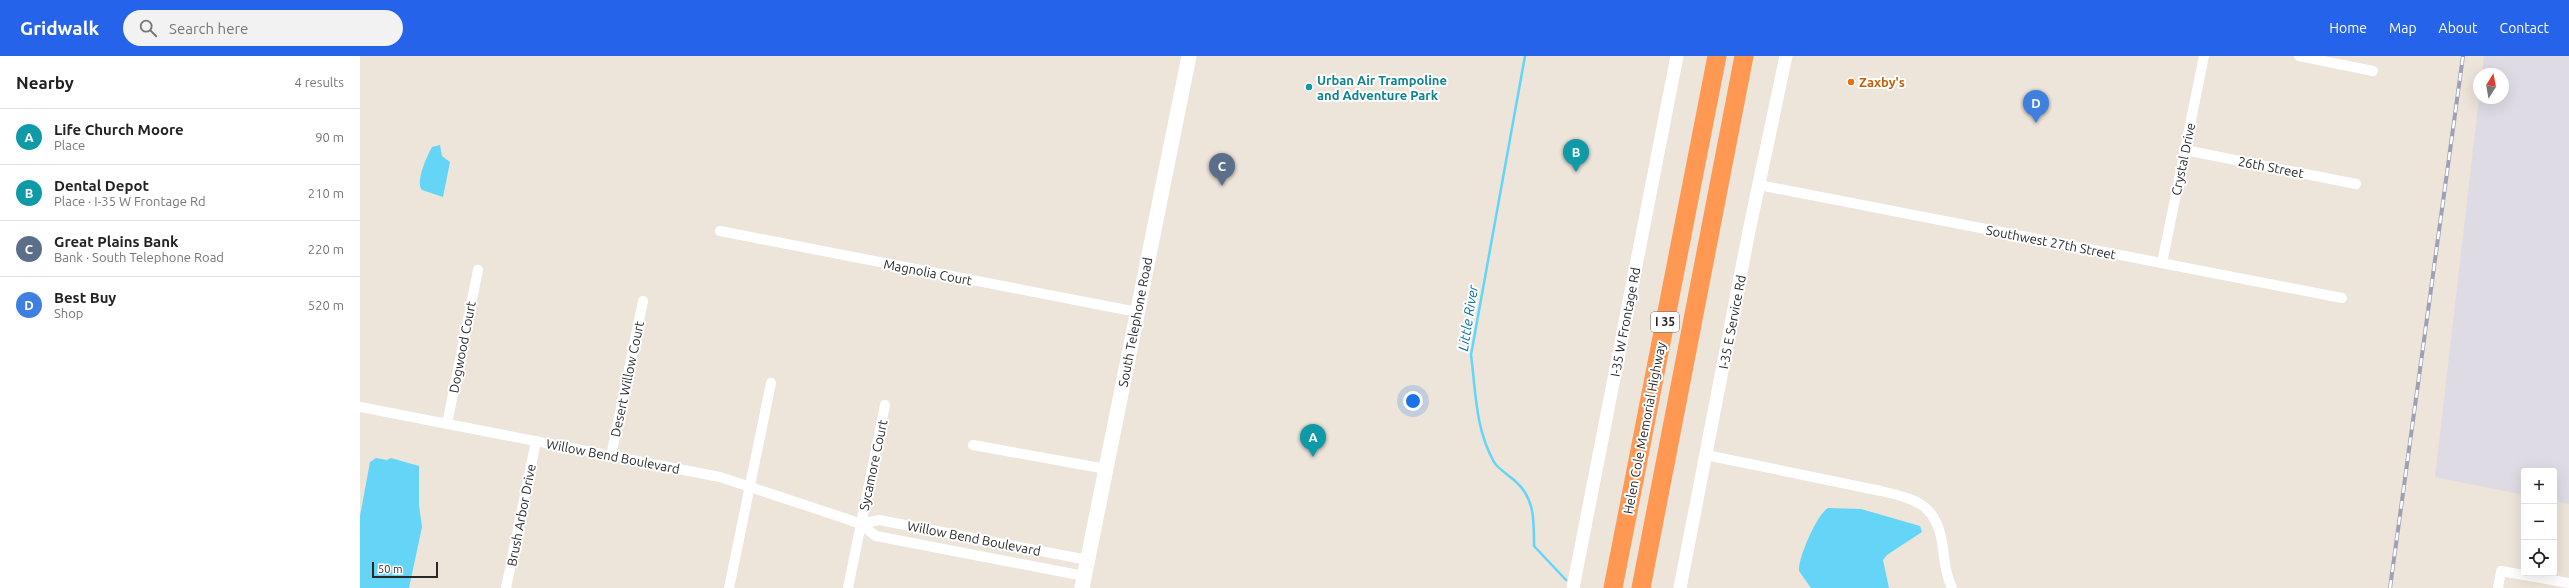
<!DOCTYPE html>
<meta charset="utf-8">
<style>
:root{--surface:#fff;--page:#f2f2f2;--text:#222;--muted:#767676;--line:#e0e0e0;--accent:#2563eb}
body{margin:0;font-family:Ubuntu,sans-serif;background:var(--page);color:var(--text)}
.controls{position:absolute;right:12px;bottom:12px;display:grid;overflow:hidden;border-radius:4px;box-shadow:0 4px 16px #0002}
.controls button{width:36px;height:36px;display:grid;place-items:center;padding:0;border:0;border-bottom:1px solid var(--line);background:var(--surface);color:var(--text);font:20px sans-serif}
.compass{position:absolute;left:2113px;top:12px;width:36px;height:36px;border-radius:50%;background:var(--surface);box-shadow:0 4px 16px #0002;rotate:11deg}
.scale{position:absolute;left:12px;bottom:10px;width:66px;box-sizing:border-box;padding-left:4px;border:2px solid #292929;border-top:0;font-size:11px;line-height:14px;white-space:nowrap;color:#292929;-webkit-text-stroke:3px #fff;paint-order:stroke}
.you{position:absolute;left:1053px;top:345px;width:14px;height:14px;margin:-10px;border:3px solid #fff;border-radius:50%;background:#1a73e8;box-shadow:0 0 0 6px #1a73e833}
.badge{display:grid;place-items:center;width:26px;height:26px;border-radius:50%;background:var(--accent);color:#fff;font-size:13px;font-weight:700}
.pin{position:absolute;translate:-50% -33px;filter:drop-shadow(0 1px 2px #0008)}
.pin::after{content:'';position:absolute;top:21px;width:14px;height:12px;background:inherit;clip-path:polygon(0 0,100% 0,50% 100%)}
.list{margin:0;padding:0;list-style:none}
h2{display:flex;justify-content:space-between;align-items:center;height:52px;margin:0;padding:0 16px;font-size:17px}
h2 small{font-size:13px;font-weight:400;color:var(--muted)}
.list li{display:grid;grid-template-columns:26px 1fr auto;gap:12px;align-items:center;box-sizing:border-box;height:56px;padding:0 16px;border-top:1px solid var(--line)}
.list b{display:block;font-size:15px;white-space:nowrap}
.list p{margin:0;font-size:13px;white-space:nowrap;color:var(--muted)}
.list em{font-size:13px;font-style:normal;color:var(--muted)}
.icon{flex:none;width:22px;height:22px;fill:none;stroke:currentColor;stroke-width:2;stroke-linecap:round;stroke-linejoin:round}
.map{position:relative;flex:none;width:2209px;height:532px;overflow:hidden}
header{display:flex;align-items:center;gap:24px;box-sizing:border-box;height:56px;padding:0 20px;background:var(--accent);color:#fff}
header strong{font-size:19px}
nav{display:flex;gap:22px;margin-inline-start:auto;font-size:14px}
.search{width:280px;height:36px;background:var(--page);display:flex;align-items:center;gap:10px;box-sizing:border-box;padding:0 14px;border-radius:22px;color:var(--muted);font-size:15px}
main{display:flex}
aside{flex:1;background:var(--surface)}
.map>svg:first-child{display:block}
.industrial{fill:#dedbe5}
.water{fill:#65d5f7}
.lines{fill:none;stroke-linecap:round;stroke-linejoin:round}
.stream{stroke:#65d5f7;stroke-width:2.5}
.minor{stroke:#fff;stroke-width:10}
.tertiary{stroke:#fff;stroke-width:13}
.secondary{stroke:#fff;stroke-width:15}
.motorway{stroke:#ff9853;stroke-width:19}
.rail-casing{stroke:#9da1b5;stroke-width:4}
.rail{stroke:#fff;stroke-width:2.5;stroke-dasharray:8;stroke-linecap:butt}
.food-dot{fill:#e8710a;stroke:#fff;stroke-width:1.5}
.culture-dot{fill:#0f9aa8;stroke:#fff;stroke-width:1.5}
.labels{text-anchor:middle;stroke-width:4;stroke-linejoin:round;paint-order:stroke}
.shield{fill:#fff;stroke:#696969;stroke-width:1}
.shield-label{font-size:12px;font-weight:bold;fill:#292929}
.culture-label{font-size:13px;font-weight:bold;fill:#0d838f;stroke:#fff;text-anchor:start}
.food-label{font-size:13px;font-weight:bold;fill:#c56008;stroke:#fff;text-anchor:start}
.street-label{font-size:13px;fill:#292929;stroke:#fff}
.water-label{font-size:14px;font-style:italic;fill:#0472a3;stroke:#fff}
</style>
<header>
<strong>Gridwalk</strong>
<div class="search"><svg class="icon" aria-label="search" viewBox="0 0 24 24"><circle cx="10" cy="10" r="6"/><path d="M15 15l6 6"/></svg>Search here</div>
<nav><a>Home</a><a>Map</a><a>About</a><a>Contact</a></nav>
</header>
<main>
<aside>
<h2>Nearby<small>4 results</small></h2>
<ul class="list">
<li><span class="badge" style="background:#0f9aa8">A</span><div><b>Life Church Moore</b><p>Place</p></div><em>90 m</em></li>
<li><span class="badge" style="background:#0f9aa8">B</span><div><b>Dental Depot</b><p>Place · I-35 W Frontage Rd</p></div><em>210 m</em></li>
<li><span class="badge" style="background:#5c6f8a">C</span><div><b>Great Plains Bank</b><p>Bank · South Telephone Road</p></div><em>220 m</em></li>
<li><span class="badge" style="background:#3f7fe0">D</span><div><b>Best Buy</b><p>Shop</p></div><em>520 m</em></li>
</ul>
</aside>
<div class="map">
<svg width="2209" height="532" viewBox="0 0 2209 532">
<rect width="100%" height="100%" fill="#ede4da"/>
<path class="industrial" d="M2124,0H2209V448L2194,445V415H2164V439L2075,421L2119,42H2143V18H2122Z"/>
<g class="water">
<path d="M80,89L82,100L90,106L83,141L62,134C55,126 67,100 72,91Z"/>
<path d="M16,402L27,404L31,402L59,410V449L62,471L49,532H0V460L10,406Z"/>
<path d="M1468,452L1501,453L1560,470L1562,476L1527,499L1523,504L1529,532H1451L1439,515C1438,502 1457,458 1468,452Z"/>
</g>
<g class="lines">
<path class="stream" d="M1165,0L1111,299C1116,336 1115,372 1134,406C1138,413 1149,419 1155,425C1175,442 1174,465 1174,490L1206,524"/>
<g class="minor">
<path d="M1939,0L2013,15"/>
<path d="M1825,94L1996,128"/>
<path d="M1399,129L1982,242"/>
<path d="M360,175L777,256"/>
<path d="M1802,207L1844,0"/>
<path d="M0,351L360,421L484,462L500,468L516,480L724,520"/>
<path d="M87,368L118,214"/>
<path d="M613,389L746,413"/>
<path d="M1346,399L1521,435C1560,444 1578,450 1583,493C1585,508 1586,519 1592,532"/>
<path d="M251,400L283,245"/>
<path d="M500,468L519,464L728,504"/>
<path d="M146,532L176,385"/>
<path d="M369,532L411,327"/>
<path d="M488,532L525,349"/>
<path d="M2138,532L2141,515L2209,527"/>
</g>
<g class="tertiary">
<path d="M1213,532L1317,0"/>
<path d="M1320,532L1389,175L1426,0"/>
</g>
<path class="secondary" d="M722,532L829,0"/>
<g class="motorway">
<path d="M1253,532L1357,0"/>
<path d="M1281,532L1384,0"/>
</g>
<g class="rail-casing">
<path id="rail" d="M2030,532L2103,0"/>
</g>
<use href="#rail" class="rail"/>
</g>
<circle class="food-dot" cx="1491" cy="26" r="4"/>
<circle class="culture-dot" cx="949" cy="31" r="4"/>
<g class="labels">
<rect class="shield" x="1291" y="256" width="28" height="20" rx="3"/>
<g class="shield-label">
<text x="1305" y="270">I 35</text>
</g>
<g class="culture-label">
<text x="957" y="29">Urban Air Trampoline<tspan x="957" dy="15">and Adventure Park</tspan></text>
</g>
<g class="food-label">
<text x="1499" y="31">Zaxby's</text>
</g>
<g class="street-label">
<text transform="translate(1823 103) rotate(-78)" y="5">Crystal Drive</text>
<text transform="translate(1911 111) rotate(11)" y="5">26th Street</text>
<text transform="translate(1691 186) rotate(11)" y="5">Southwest 27th Street</text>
<text transform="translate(568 216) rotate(11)" y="5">Magnolia Court</text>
<text transform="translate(775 266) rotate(-79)" y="5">South Telephone Road</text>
<text transform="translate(1265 266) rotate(-79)" y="5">I-35 W Frontage Rd</text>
<text transform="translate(1372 266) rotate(-79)" y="5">I-35 E Service Rd</text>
<text transform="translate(102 291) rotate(-79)" y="5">Dogwood Court</text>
<text transform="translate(267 323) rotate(-78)" y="5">Desert Willow Court</text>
<text transform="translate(1284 372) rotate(-79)" y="5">Helen Cole Memorial Highway</text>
<text transform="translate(253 400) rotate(11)" y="5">Willow Bend Boulevard</text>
<text transform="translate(513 409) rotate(-78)" y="5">Sycamore Court</text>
<text transform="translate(161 459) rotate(-79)" y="5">Brush Arbor Drive</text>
<text transform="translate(614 482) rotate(11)" y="5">Willow Bend Boulevard</text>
</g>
<g class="water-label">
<text transform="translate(1108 262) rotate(-81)" y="5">Little River</text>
</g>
</g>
</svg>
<div class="controls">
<button>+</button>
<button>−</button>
<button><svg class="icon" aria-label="locate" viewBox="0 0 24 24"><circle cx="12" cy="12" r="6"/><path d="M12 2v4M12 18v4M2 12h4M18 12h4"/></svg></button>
</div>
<svg class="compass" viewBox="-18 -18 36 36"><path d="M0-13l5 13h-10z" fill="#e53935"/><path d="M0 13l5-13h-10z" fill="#767676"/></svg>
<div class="scale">50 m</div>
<div class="you"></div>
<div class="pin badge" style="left:953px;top:401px;background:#0f9aa8">A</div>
<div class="pin badge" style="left:1216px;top:116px;background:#0f9aa8">B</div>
<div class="pin badge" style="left:862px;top:130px;background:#5c6f8a">C</div>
<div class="pin badge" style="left:1676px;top:67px;background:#3f7fe0">D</div>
</div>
</main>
